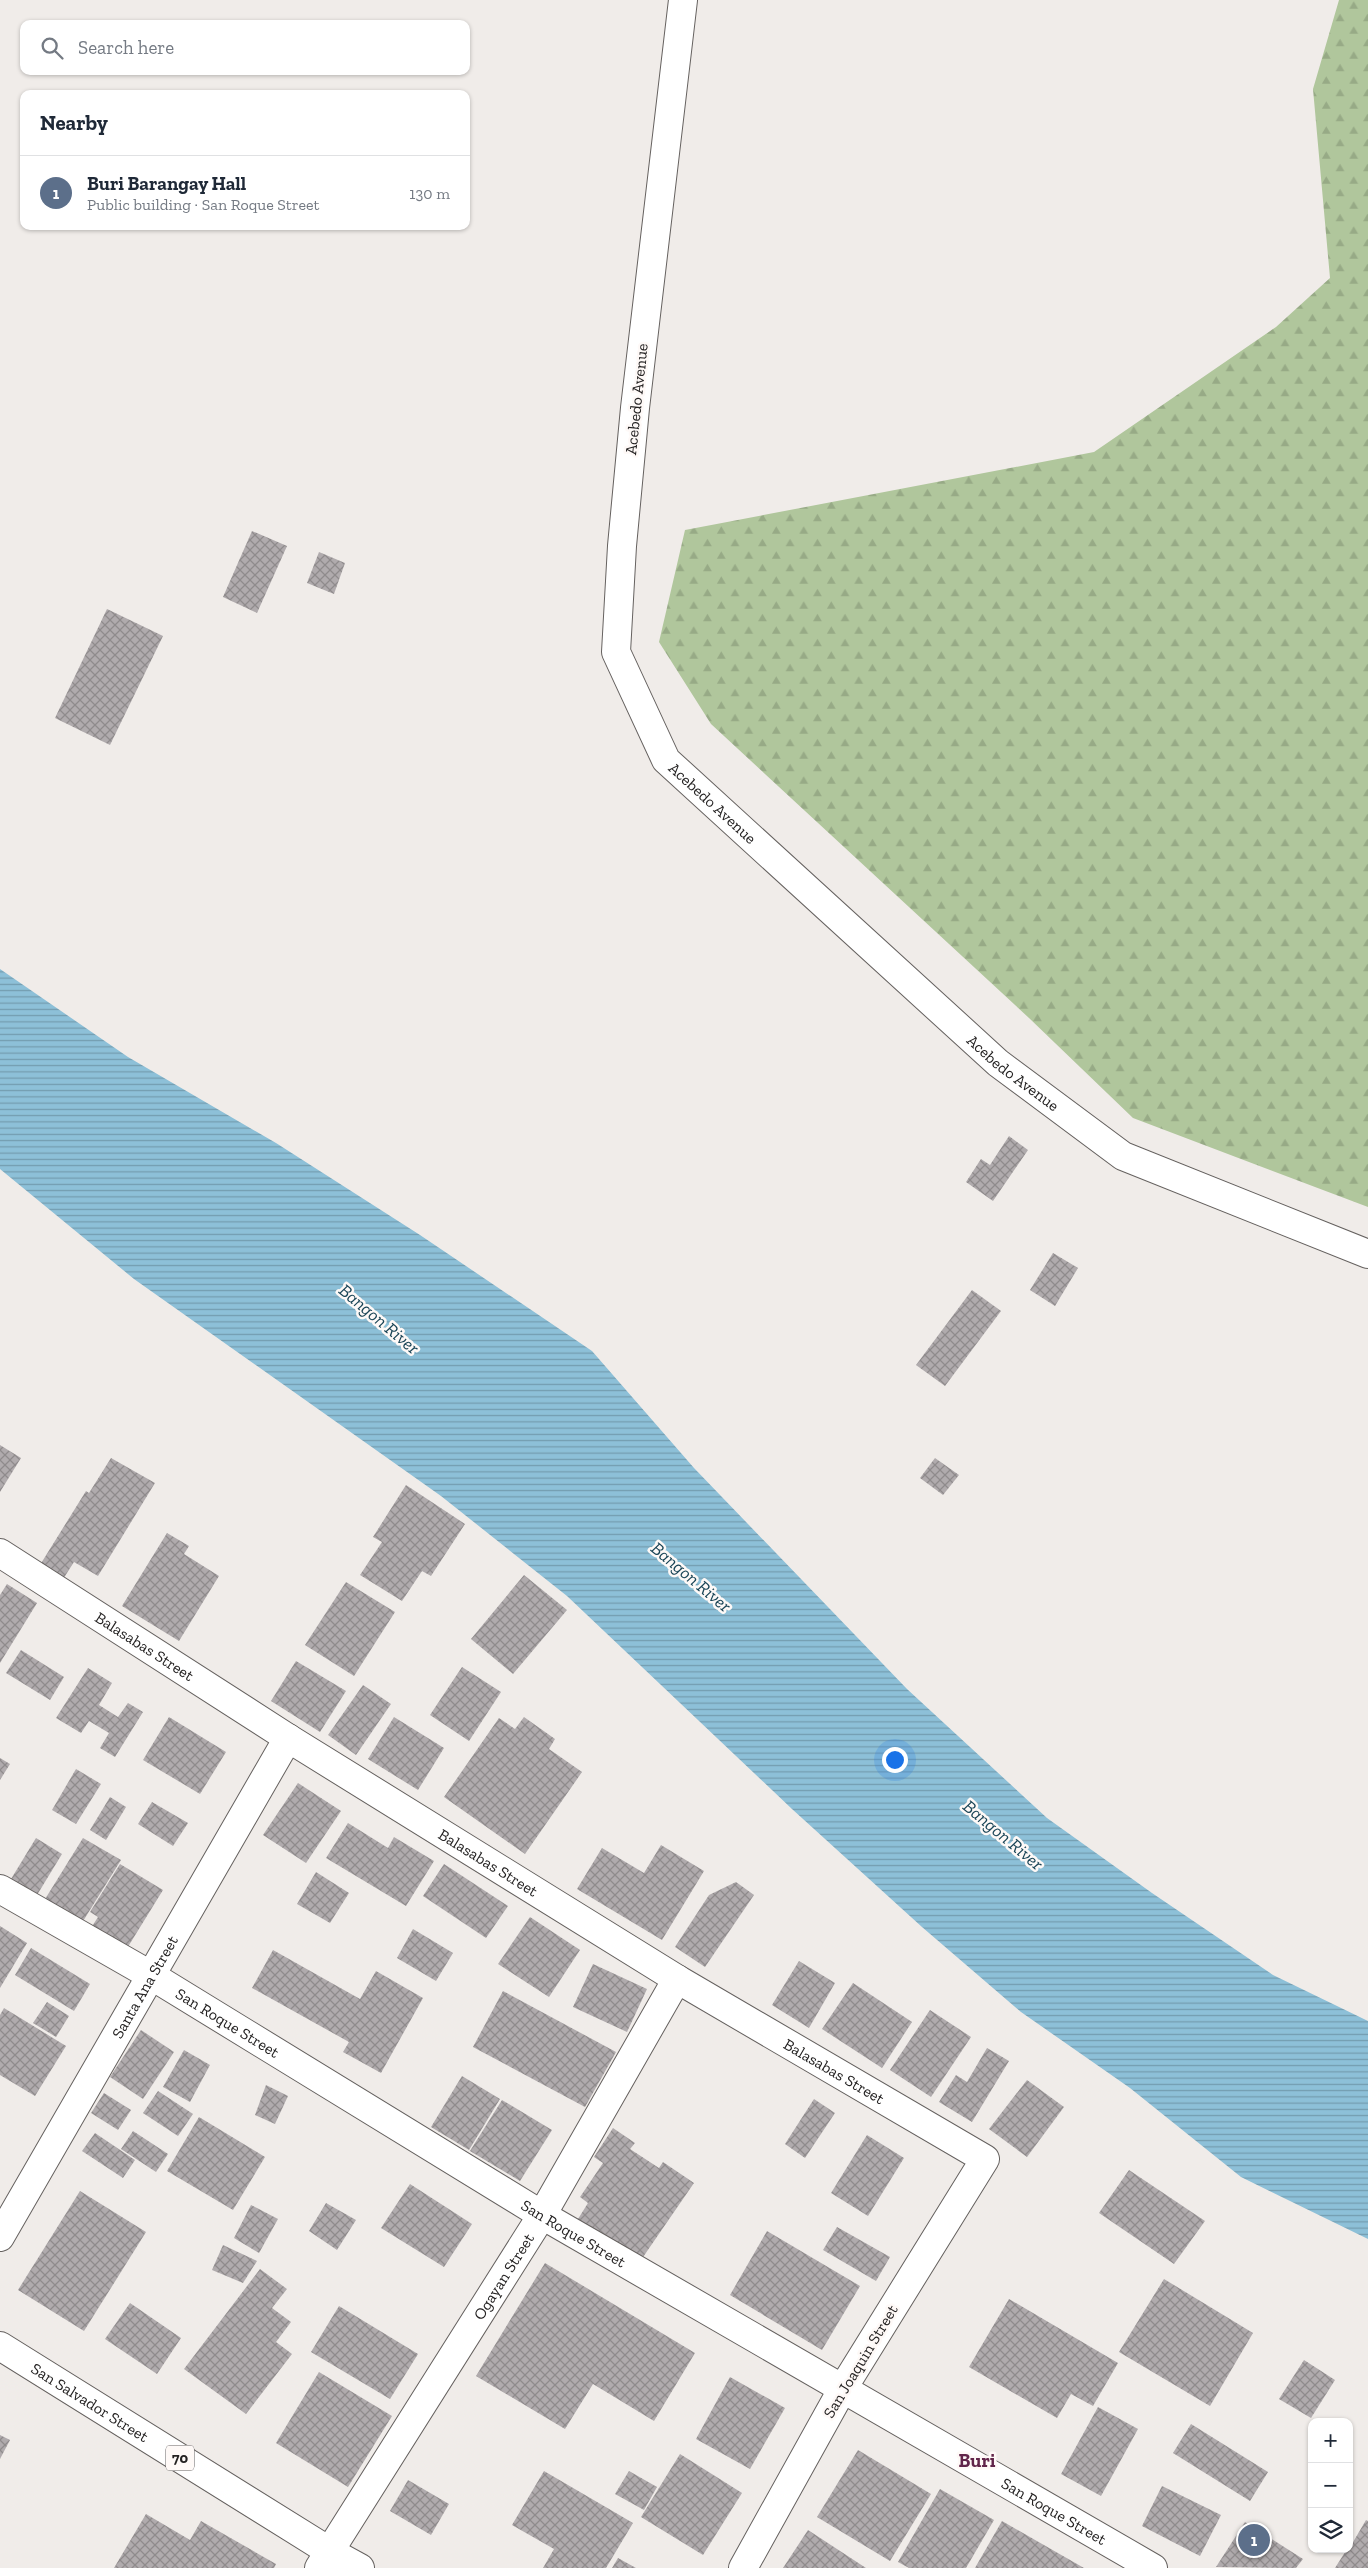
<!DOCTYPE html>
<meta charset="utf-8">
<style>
:root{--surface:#fff;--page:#f2f2f3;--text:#1f2937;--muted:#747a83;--line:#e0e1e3;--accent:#1a73e8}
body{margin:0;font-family:"Zilla Slab",serif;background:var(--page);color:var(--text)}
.controls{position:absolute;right:15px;bottom:15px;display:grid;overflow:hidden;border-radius:10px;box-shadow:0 1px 4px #0004}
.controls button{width:45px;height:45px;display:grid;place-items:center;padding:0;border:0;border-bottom:1px solid var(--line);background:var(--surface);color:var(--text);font:25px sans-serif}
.you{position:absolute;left:894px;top:1759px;width:18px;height:18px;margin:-12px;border:4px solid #fff;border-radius:50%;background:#1a73e8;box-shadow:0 0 0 8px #1a73e833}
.badge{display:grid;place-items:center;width:32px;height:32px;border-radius:50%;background:var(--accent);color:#fff;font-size:16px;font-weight:700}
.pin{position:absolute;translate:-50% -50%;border:2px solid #fff;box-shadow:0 1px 5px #0006}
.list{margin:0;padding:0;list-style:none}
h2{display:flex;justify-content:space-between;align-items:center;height:65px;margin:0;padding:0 20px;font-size:21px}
h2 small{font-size:16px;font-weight:400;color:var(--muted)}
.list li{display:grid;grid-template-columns:32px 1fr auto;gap:15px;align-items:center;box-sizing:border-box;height:75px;padding:0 20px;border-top:1px solid var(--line)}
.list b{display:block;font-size:19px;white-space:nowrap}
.list p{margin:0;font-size:16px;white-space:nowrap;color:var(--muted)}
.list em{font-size:16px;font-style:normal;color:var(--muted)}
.icon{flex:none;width:28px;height:28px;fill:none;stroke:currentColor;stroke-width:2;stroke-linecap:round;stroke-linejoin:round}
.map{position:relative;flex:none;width:1368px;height:2568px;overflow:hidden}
.search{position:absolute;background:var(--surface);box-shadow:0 1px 4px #0004;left:20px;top:20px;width:450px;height:55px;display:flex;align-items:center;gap:12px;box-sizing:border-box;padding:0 18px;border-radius:10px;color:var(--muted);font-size:19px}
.panel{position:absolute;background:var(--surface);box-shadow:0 1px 4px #0004;left:20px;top:90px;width:450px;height:140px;border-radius:10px}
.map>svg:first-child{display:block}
.forest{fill:url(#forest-firs)}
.water{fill:url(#water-rules)}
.building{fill:url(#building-cross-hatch)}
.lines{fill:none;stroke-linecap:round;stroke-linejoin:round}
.minor-casing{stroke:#65615f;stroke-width:30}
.tertiary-casing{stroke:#65615f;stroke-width:30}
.trunk-casing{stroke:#65615f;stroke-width:30}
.minor{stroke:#fff;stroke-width:28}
.tertiary{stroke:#fff;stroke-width:28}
.trunk{stroke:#fff;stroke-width:28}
.labels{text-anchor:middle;stroke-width:5;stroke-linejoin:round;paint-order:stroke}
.shield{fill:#fef9f7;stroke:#656262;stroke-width:1}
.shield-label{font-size:15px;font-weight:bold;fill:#242222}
.street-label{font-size:16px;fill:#242222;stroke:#fef9f7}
.water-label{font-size:18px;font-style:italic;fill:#194456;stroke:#fef9f7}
.quarter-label{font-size:19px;font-weight:bold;fill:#61254a;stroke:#fef9f7}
</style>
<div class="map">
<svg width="1368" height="2568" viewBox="0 0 1368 2568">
<defs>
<pattern id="forest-firs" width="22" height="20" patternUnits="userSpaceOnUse" patternTransform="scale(1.25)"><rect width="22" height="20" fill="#b0c69c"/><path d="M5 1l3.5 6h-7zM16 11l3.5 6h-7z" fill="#97aa86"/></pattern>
<pattern id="water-rules" width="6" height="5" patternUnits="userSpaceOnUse" patternTransform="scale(1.25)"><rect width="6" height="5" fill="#8dc0d8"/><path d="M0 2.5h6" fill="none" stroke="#739caf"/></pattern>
<pattern id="building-cross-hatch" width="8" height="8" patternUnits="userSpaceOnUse" patternTransform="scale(1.25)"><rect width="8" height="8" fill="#b0abad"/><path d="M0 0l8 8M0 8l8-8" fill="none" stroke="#8f8b8c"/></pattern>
</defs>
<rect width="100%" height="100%" fill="#f0ece9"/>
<path class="forest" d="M1339,0H1368V1207L1133,1118L1029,1018L711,724L659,642L685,530L1094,452L1276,327L1330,278L1313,89Z"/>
<path class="water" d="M0,969L128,1057L276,1143L420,1235L592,1351L694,1468L907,1689L1047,1818L1152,1893L1273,1975L1368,2021V2239L1241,2177L1130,2088L1021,2012L922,1927L792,1809L567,1596L441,1496L134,1279L0,1169Z"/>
<g class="building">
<path d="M252,531L287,546L257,613L223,597Z"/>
<path d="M319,552L345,563L334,594L307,583Z"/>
<path d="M107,609L163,636L110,745L55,718Z"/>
<path d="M1009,1136L1028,1150L993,1201L966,1182L981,1159L990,1165Z"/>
<path d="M1053,1253L1078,1268L1055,1306L1030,1290Z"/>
<path d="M972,1290L1001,1311L945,1386L916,1365Z"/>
<path d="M0,1445L21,1458L0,1492Z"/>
<path d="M111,1458L155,1483L98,1576L74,1562L58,1587L35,1573L86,1491L89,1493Z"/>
<path d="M935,1458L959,1475L943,1495L920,1478Z"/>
<path d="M406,1485L465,1524L431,1576L422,1571L402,1601L360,1575L382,1542L373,1537Z"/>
<path d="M167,1533L189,1546L184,1554L219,1576L179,1641L122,1606Z"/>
<path d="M524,1575L567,1610L513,1674L471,1639Z"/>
<path d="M346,1582L395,1612L354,1676L305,1645Z"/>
<path d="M7,1584L37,1603L0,1663V1595Z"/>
<path d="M21,1650L64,1677L50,1700L6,1673Z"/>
<path d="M296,1661L346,1691L320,1732L271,1701Z"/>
<path d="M462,1667L501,1692L469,1741L430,1715Z"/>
<path d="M88,1668L112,1683L99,1705L118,1717L128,1703L143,1712L115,1757L100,1748L109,1733L89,1721L81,1733L56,1718Z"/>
<path d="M363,1685L391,1704L356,1755L328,1735Z"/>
<path d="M169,1717L226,1752L200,1794L143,1760Z"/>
<path d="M394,1717L444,1748L418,1790L368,1759Z"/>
<path d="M524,1717L555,1739L549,1749L582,1772L525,1854L444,1797L499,1718L515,1729Z"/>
<path d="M0,1758L10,1764L0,1780Z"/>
<path d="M76,1769L101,1784L76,1824L52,1810Z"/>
<path d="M298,1783L341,1811L306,1863L263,1835Z"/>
<path d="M110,1797L126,1807L106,1840L90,1830Z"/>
<path d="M152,1802L188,1823L173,1846L138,1824Z"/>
<path d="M348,1823L388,1848L394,1837L434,1861L406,1906L326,1858Z"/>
<path d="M36,1838L62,1854L37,1895L11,1879Z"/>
<path d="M83,1838L121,1860L80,1926L42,1904Z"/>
<path d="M661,1845L704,1871L662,1940L577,1889L602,1848L644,1873Z"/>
<path d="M120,1864L163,1890L126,1950L91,1928L98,1917L90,1912Z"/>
<path d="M444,1864L508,1906L486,1938L423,1896Z"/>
<path d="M316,1872L349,1893L330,1923L297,1904Z"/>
<path d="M736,1882L754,1895L705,1967L675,1947L709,1895Z"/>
<path d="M530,1917L580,1950L549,1997L498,1964Z"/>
<path d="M0,1926L27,1943L0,1988Z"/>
<path d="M413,1929L453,1953L436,1981L397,1958Z"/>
<path d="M31,1948L90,1984L74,2011L15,1975Z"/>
<path d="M273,1950L360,1999L376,1971L423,1998L381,2073L343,2052L349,2042L252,1988Z"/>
<path d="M799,1961L835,1983L809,2028L772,2005Z"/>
<path d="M593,1964L647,1989L627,2032L573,2007Z"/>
<path d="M853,1983L912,2022L882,2068L822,2029Z"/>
<path d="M503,1991L616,2052L585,2107L473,2047Z"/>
<path d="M47,2002L69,2016L56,2037L33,2023Z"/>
<path d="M4,2008L66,2046L35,2096L0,2075V2015Z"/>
<path d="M930,2010L971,2037L931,2097L890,2070Z"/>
<path d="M141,2030L174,2052L143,2099L110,2077Z"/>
<path d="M987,2048L1009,2061L972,2122L939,2102L956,2075L967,2082Z"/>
<path d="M184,2050L210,2065L190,2102L163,2087Z"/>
<path d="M462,2076L500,2099L469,2150L431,2127Z"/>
<path d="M1027,2080L1064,2107L1027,2157L989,2129Z"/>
<path d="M266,2085L288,2096L275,2124L255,2115Z"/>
<path d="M158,2091L193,2114L178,2136L143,2113Z"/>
<path d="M104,2093L131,2110L118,2130L91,2113Z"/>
<path d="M814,2099L835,2113L805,2158L785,2144Z"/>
<path d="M502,2100L552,2130L520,2181L470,2151Z"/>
<path d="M199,2117L265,2157L233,2210L167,2171Z"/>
<path d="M613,2128L635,2143L630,2149L659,2168L663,2162L694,2183L641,2260L578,2219L588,2203L580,2197L603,2163L594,2157Z"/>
<path d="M133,2131L168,2154L156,2172L121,2149Z"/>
<path d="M95,2133L135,2160L123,2178L82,2151Z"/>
<path d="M867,2135L904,2158L868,2216L831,2193Z"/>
<path d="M1129,2170L1205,2221L1174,2264L1099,2213Z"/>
<path d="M410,2184L472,2224L444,2267L381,2228Z"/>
<path d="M80,2191L146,2232L84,2331L18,2290Z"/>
<path d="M326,2203L356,2220L337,2250L309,2231Z"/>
<path d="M251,2205L278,2219L259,2253L234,2238Z"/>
<path d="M837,2227L890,2257L876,2281L823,2250Z"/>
<path d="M767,2231L860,2286L822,2350L730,2295Z"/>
<path d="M223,2245L257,2261L243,2283L212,2270Z"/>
<path d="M545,2263L695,2353L654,2421L593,2384L565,2429L476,2376Z"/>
<path d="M260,2269L287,2289L272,2308L291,2322L276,2342L292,2354L246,2414L184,2369Z"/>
<path d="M1164,2279L1253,2333L1210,2406L1119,2352Z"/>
<path d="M1009,2299L1118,2363L1093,2406L1071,2394L1057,2418L969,2367Z"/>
<path d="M130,2303L181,2338L157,2374L105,2339Z"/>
<path d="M339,2306L418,2354L390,2399L311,2352Z"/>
<path d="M1304,2360L1335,2380L1311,2418L1279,2399Z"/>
<path d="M319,2372L392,2416L348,2487L276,2443Z"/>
<path d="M730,2377L785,2408L750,2469L696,2439Z"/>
<path d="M1098,2407L1138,2429L1101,2496L1061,2474Z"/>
<path d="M1191,2424L1268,2472L1250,2501L1173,2453Z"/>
<path d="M0,2435L10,2440L0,2459Z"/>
<path d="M858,2450L931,2494L890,2561L817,2517Z"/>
<path d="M680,2454L742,2493L703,2555L641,2517Z"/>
<path d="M544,2471L633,2523L606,2568H543L554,2549L512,2525Z"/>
<path d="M629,2471L657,2487L644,2510L615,2494Z"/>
<path d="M408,2480L449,2504L431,2535L390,2511Z"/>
<path d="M1162,2486L1221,2515L1200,2556L1142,2526Z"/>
<path d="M940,2489L994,2520L966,2568H909L898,2562Z"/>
<path d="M146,2514L190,2540L201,2521L276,2564L274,2568H114Z"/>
<path d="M1366,2520L1368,2521V2568H1335L1347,2549H1349Z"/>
<path d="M1002,2521L1084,2568H975Z"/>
<path d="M1245,2522L1303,2559L1296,2568L1216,2567Z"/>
<path d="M808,2530L866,2568H783Z"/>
<path d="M618,2558L636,2568H612Z"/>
</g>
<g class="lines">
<g class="minor-casing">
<g id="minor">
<path id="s1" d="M0,1553L288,1738L677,1979L985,2159L843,2388L743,2568"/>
<path id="s2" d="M0,1889L152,1976L542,2215L1153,2568"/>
<path id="s3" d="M0,2237L288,1738"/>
<path id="s4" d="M319,2568L542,2215L677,1979"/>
</g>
</g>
<g class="tertiary-casing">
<g id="tertiary">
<path id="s5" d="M683,0L635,408L622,546L616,652L666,760L998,1063L1123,1156L1368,1254"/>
</g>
</g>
<g class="trunk-casing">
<g id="trunk">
<path id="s6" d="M0,2346L329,2551L360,2568"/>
</g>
</g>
<use href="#minor" class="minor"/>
<use href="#tertiary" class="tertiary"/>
<use href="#trunk" class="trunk"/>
</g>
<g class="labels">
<rect class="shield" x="166" y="2445.5" width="28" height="25" rx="4"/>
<g class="shield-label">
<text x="180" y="2463">70</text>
</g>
<g class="street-label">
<text transform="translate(636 399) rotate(-84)" y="6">Acebedo Avenue</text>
<text dy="6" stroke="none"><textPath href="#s5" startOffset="838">Acebedo Avenue</textPath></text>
<text dy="6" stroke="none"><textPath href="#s5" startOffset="1242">Acebedo Avenue</textPath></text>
<text dy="6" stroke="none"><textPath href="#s1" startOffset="172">Balasabas Street</textPath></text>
<text dy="6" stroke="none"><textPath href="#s1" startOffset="578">Balasabas Street</textPath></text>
<text dy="6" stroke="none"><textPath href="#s3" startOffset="289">Santa Ana Street</textPath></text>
<text dy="6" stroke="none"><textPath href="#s2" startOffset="264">San Roque Street</textPath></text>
<text dy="6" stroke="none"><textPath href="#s1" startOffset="982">Balasabas Street</textPath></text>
<text dy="6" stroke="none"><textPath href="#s2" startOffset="669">San Roque Street</textPath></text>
<text dy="6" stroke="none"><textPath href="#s4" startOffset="345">Ogayan Street</textPath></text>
<text transform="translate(860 2361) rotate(-59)" y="6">San Joaquin Street</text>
<text dy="6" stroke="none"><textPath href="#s6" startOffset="106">San Salvador Street</textPath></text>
<text dy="6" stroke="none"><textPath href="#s2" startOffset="1224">San Roque Street</textPath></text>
</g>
<g class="water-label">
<text transform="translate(379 1319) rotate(40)" y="6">Bangon River</text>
<text transform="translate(691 1577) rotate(40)" y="6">Bangon River</text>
<text transform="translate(1003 1835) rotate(40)" y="6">Bangon River</text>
</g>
<g class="quarter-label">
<text x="977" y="2467">Buri</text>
</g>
</g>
</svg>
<div class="controls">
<button>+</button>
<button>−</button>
<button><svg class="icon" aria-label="layers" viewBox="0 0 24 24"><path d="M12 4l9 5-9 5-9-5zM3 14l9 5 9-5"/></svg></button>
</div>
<div class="you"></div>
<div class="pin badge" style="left:1254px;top:2540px;background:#5c6f8a">1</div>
<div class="search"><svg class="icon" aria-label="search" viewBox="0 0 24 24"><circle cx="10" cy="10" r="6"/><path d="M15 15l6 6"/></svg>Search here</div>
<section class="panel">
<h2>Nearby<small></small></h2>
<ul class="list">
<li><span class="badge" style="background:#5c6f8a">1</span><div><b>Buri Barangay Hall</b><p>Public building · San Roque Street</p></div><em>130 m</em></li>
</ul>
</section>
</div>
